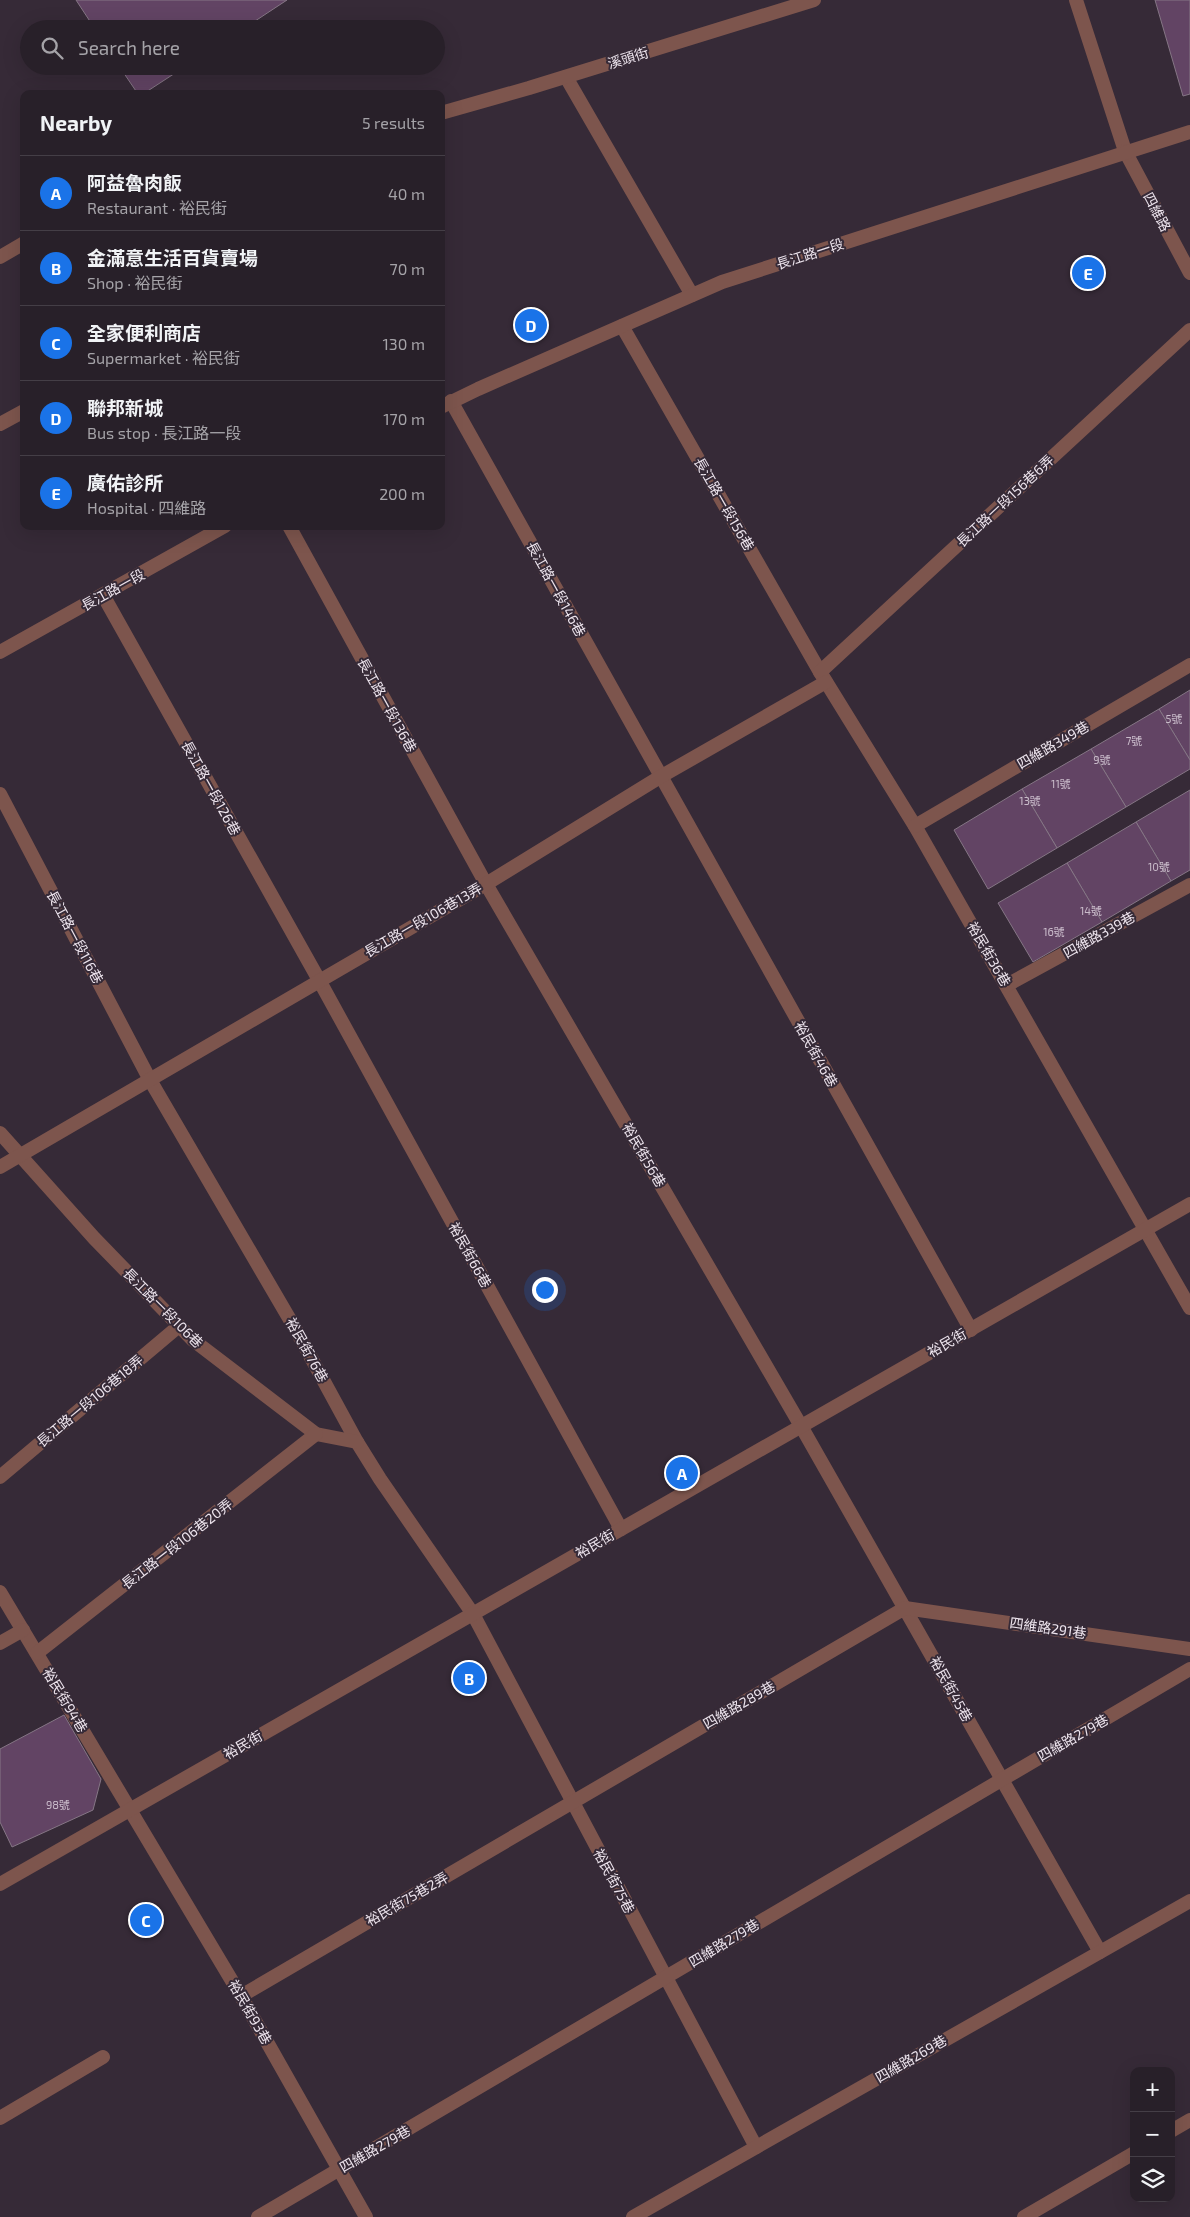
<!DOCTYPE html>
<meta charset="utf-8">
<style>
:root{--surface:#282029;--page:#342d35;--text:#f1f3f6;--muted:#a5a3a8;--line:#443e46;--accent:#1a73e8}
body{margin:0;font-family:"Exo 2","Noto Sans TC",sans-serif;background:var(--page);color:var(--text)}
.controls{position:absolute;right:15px;bottom:15px;display:grid;overflow:hidden;border-radius:10px;box-shadow:0 5px 20px #0002}
.controls button{width:45px;height:45px;display:grid;place-items:center;padding:0;border:0;border-bottom:1px solid var(--line);background:var(--surface);color:var(--text);font:25px sans-serif}
.you{position:absolute;left:544px;top:1289px;width:18px;height:18px;margin:-12px;border:4px solid #fff;border-radius:50%;background:#1a73e8;box-shadow:0 0 0 8px #1a73e833}
.badge{display:grid;place-items:center;width:32px;height:32px;border-radius:50%;background:var(--accent);color:#fff;font-size:16px;font-weight:700}
.pin{position:absolute;translate:-50% -50%;border:2px solid #fff;box-shadow:0 1px 5px #0006}
.list{margin:0;padding:0;list-style:none}
h2{display:flex;justify-content:space-between;align-items:center;height:65px;margin:0;padding:0 20px;font-size:21px}
h2 small{font-size:16px;font-weight:400;color:var(--muted)}
.list li{display:grid;grid-template-columns:32px 1fr auto;gap:15px;align-items:center;box-sizing:border-box;height:75px;padding:0 20px;border-top:1px solid var(--line)}
.list b{display:block;font-size:19px;white-space:nowrap}
.list p{margin:0;font-size:16px;white-space:nowrap;color:var(--muted)}
.list em{font-size:16px;font-style:normal;color:var(--muted)}
.icon{flex:none;width:28px;height:28px;fill:none;stroke:currentColor;stroke-width:2;stroke-linecap:round;stroke-linejoin:round}
.map{position:relative;flex:none;width:1190px;height:2217px;overflow:hidden}
.search{position:absolute;background:var(--surface);box-shadow:0 5px 20px #0002;left:20px;top:20px;width:425px;height:55px;display:flex;align-items:center;gap:12px;box-sizing:border-box;padding:0 18px;border-radius:28px;color:var(--muted);font-size:19px}
.panel{position:absolute;background:var(--surface);box-shadow:0 5px 20px #0002;left:20px;top:90px;width:425px;height:440px;border-radius:10px}
.map>svg:first-child{display:block}
.building{fill:#624464;stroke:#857685}
.lines{fill:none;stroke-linecap:round;stroke-linejoin:round}
.service{stroke:#7d554d;stroke-width:14}
.minor{stroke:#7d554d;stroke-width:14}
.tertiary{stroke:#7d554d;stroke-width:14}
.labels{text-anchor:middle;stroke-width:4;stroke-linejoin:round;paint-order:stroke}
.number-label{font-size:11px;fill:#cabccb}
.street-label{font-size:14px;fill:#ede4ed;stroke:#362a37}
</style>
<div class="map">
<svg width="1190" height="2217" viewBox="0 0 1190 2217">
<rect width="100%" height="100%" fill="#362a37"/>
<g class="building">
<path d="M76,0H287L243,29H95Z"/>
<path d="M1155,0H1190V94L1183,96Z"/>
<path d="M119,66H186L143,94H138Z"/>
<path d="M1190,690V760L1159,709Z"/>
<path d="M1159,709L1190,760V769L1126,807L1091,749Z"/>
<path d="M1091,749L1126,807L1057,848L1022,789Z"/>
<path d="M1022,789L1057,848L988,889L954,830Z"/>
<path d="M1190,790V870L1171,881L1136,822Z"/>
<path d="M1136,822L1171,881L1102,922L1067,863Z"/>
<path d="M1067,863L1102,922L1033,962L998,903Z"/>
<path d="M64,1715L101,1779L93,1810L12,1847L0,1822V1749Z"/>
</g>
<g class="lines">
<g class="service">
<path d="M1076,0L1125,151"/>
<path d="M566,77L692,295"/>
<path d="M622,326L820,672L915,826L1190,1308"/>
<path d="M451,401L971,1330"/>
<path d="M0,424L24,411"/>
<path d="M289,526L486,884L801,1426L1100,1952"/>
<path d="M103,595L319,980L621,1529"/>
<path d="M820,672L1190,330"/>
<path d="M0,794L150,1080L296,1330L357,1442L380,1479L473,1614L756,2147"/>
<path d="M0,1133L94,1238L193,1340L316,1434L357,1442"/>
<path d="M0,1167L486,884L660,777L826,682"/>
<path d="M0,1477L179,1326"/>
<path d="M0,1592L241,1996L366,2217"/>
<path d="M0,1643L23,1630"/>
<path d="M37,1653L316,1434"/>
<path d="M241,1996L905,1608L1190,1649"/>
<path d="M0,2118L103,2057"/>
<path d="M1171,2131L1190,2120"/>
<path d="M258,2217L1190,1669"/>
<path d="M633,2217L1190,1901"/>
<path d="M1024,2217L1134,2153"/>
</g>
<g class="minor">
<path d="M441,113L529,88L814,0"/>
<path d="M1125,151L1190,273"/>
<path d="M0,257L24,243"/>
<path d="M915,826L1190,665"/>
<path d="M1007,985L1190,885"/>
<path d="M0,1884L1190,1204"/>
</g>
<g class="tertiary">
<path d="M441,407L478,389L722,282L1190,132"/>
<path d="M0,652L225,526"/>
</g>
</g>
<g class="labels">
<g class="number-label">
<text x="1174" y="723">5號</text>
<text x="1134" y="745">7號</text>
<text x="1102" y="764">9號</text>
<text x="1061" y="788">11號</text>
<text x="1030" y="805">13號</text>
<text x="1159" y="871">10號</text>
<text x="1091" y="915">14號</text>
<text x="1054" y="936">16號</text>
<text x="58" y="1809">98號</text>
</g>
<g class="street-label">
<text transform="translate(628 58) rotate(-17)" y="5">溪頭街</text>
<text transform="translate(1157 212) rotate(62)" y="5">四維路</text>
<text transform="translate(810 254) rotate(-18)" y="5">長江路一段</text>
<text transform="translate(1005 501) rotate(-43)" y="5">長江路一段156巷6弄</text>
<text transform="translate(724 504) rotate(60)" y="5">長江路一段156巷</text>
<text transform="translate(556 589) rotate(61)" y="5">長江路一段146巷</text>
<text transform="translate(113 590) rotate(-29)" y="5">長江路一段</text>
<text transform="translate(387 705) rotate(61)" y="5">長江路一段136巷</text>
<text transform="translate(1053 745) rotate(-30)" y="5">四維路349巷</text>
<text transform="translate(211 788) rotate(61)" y="5">長江路一段126巷</text>
<text transform="translate(423 920) rotate(-30)" y="5">長江路一段106巷13弄</text>
<text transform="translate(1099 935) rotate(-29)" y="5">四維路339巷</text>
<text transform="translate(75 937) rotate(62)" y="5">長江路一段116巷</text>
<text transform="translate(989 954) rotate(60)" y="5">裕民街36巷</text>
<text transform="translate(816 1054) rotate(61)" y="5">裕民街46巷</text>
<text transform="translate(644 1155) rotate(60)" y="5">裕民街56巷</text>
<text transform="translate(470 1255) rotate(61)" y="5">裕民街66巷</text>
<text transform="translate(163 1308) rotate(45)" y="5">長江路一段106巷</text>
<text transform="translate(947 1343) rotate(-30)" y="5">裕民街</text>
<text transform="translate(307 1350) rotate(61)" y="5">裕民街76巷</text>
<text transform="translate(90 1401) rotate(-40)" y="5">長江路一段106巷18弄</text>
<text transform="translate(177 1544) rotate(-38)" y="5">長江路一段106巷20弄</text>
<text transform="translate(595 1544) rotate(-30)" y="5">裕民街</text>
<text transform="translate(1048 1628) rotate(8)" y="5">四維路291巷</text>
<text transform="translate(951 1689) rotate(61)" y="5">裕民街45巷</text>
<text transform="translate(65 1700) rotate(59)" y="5">裕民街94巷</text>
<text transform="translate(739 1705) rotate(-30)" y="5">四維路289巷</text>
<text transform="translate(1073 1738) rotate(-30)" y="5">四維路279巷</text>
<text transform="translate(243 1745) rotate(-30)" y="5">裕民街</text>
<text transform="translate(614 1881) rotate(62)" y="5">裕民街75巷</text>
<text transform="translate(407 1899) rotate(-30)" y="5">裕民街75巷2弄</text>
<text transform="translate(724 1943) rotate(-31)" y="5">四維路279巷</text>
<text transform="translate(250 2012) rotate(60)" y="5">裕民街93巷</text>
<text transform="translate(911 2059) rotate(-30)" y="5">四維路269巷</text>
<text transform="translate(375 2149) rotate(-30)" y="5">四維路279巷</text>
</g>
</g>
</svg>
<div class="controls">
<button>+</button>
<button>−</button>
<button><svg class="icon" aria-label="layers" viewBox="0 0 24 24"><path d="M12 4l9 5-9 5-9-5zM3 14l9 5 9-5"/></svg></button>
</div>
<div class="you"></div>
<div class="pin badge" style="left:682px;top:1473px">A</div>
<div class="pin badge" style="left:469px;top:1678px">B</div>
<div class="pin badge" style="left:146px;top:1920px">C</div>
<div class="pin badge" style="left:531px;top:325px">D</div>
<div class="pin badge" style="left:1088px;top:273px">E</div>
<div class="search"><svg class="icon" aria-label="search" viewBox="0 0 24 24"><circle cx="10" cy="10" r="6"/><path d="M15 15l6 6"/></svg>Search here</div>
<section class="panel">
<h2>Nearby<small>5 results</small></h2>
<ul class="list">
<li><span class="badge">A</span><div><b>阿益魯肉飯</b><p>Restaurant · 裕民街</p></div><em>40 m</em></li>
<li><span class="badge">B</span><div><b>金滿意生活百貨賣場</b><p>Shop · 裕民街</p></div><em>70 m</em></li>
<li><span class="badge">C</span><div><b>全家便利商店</b><p>Supermarket · 裕民街</p></div><em>130 m</em></li>
<li><span class="badge">D</span><div><b>聯邦新城</b><p>Bus stop · 長江路一段</p></div><em>170 m</em></li>
<li><span class="badge">E</span><div><b>廣佑診所</b><p>Hospital · 四維路</p></div><em>200 m</em></li>
</ul>
</section>
</div>
